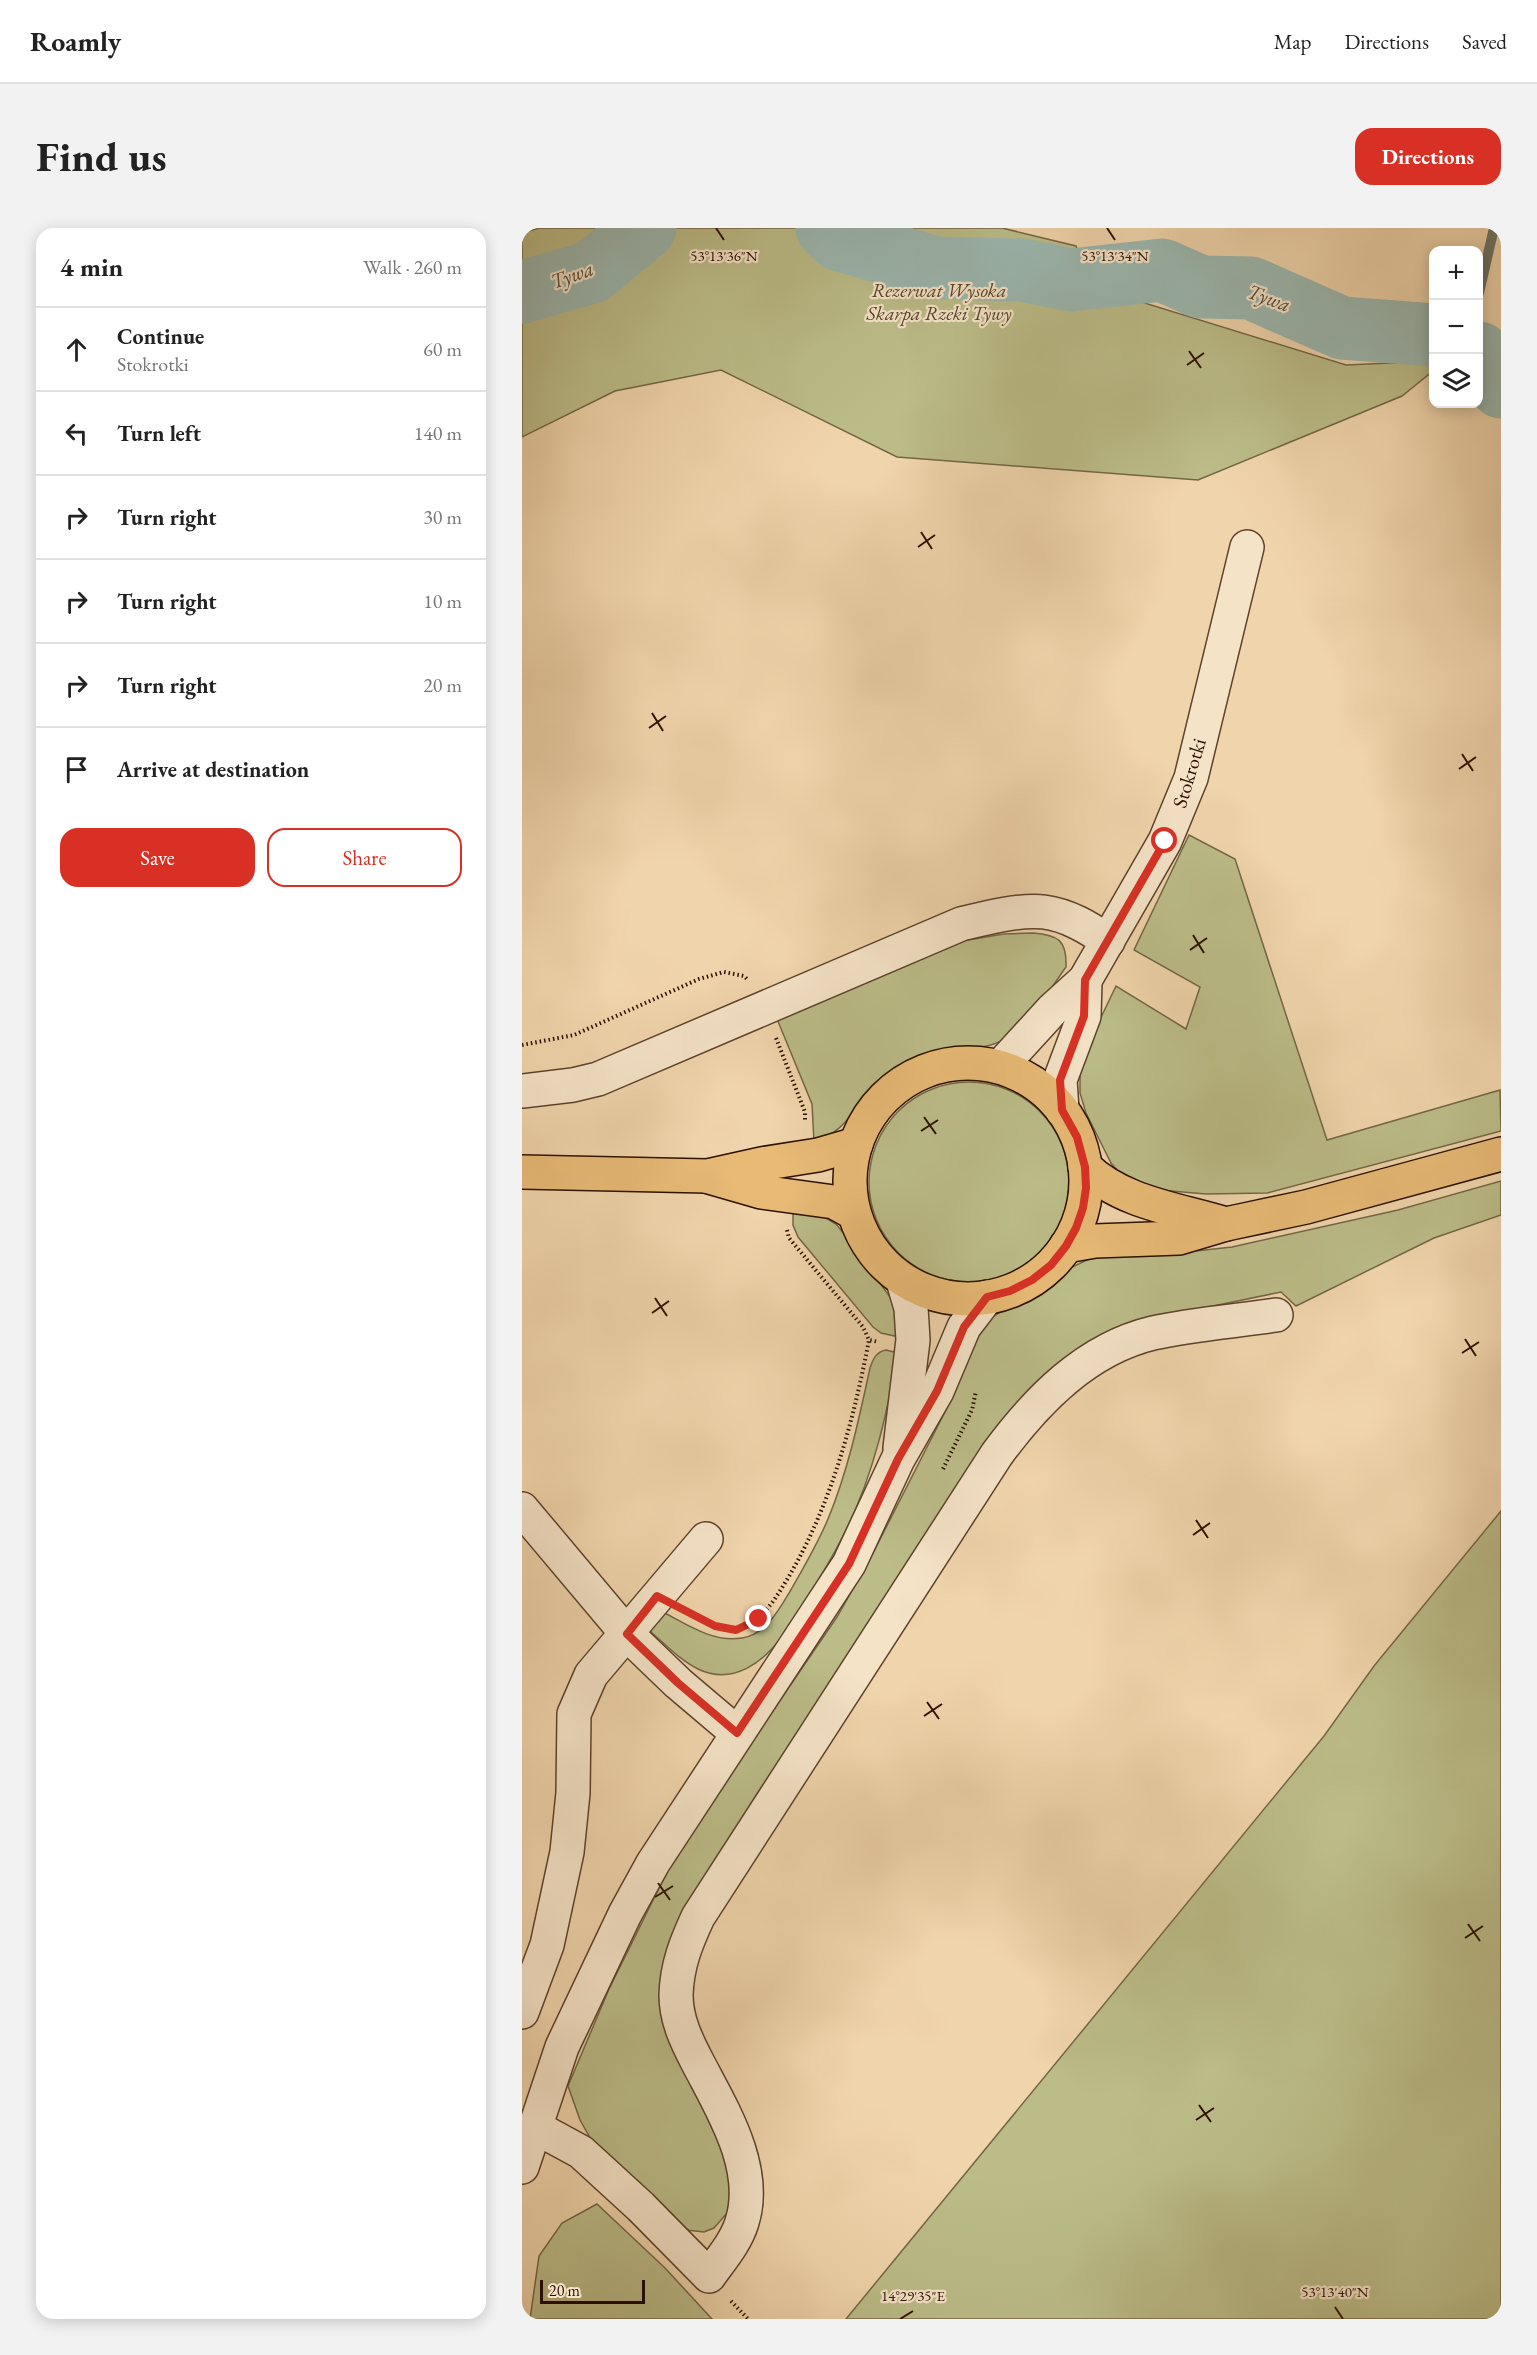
<!DOCTYPE html>
<meta charset="utf-8">
<style>
:root{--surface:#fff;--page:#f2f2f2;--text:#222;--muted:#767676;--line:#e0e0e0;--accent:#d93025}
body{margin:0;font-family:"EB Garamond",serif;background:var(--page);color:var(--text)}
.controls{position:absolute;right:18px;top:18px;display:grid;overflow:hidden;border-radius:12px;box-shadow:0 3px 15px #0003}
.controls button{width:54px;height:54px;display:grid;place-items:center;padding:0;border:0;border-bottom:2px solid var(--line);background:var(--surface);color:var(--text);font:30px sans-serif}
.scale{position:absolute;left:18px;bottom:15px;width:105px;box-sizing:border-box;padding-left:6px;border:3px solid #2c1102;border-top:0;font-size:16px;line-height:21px;white-space:nowrap;color:#2c1102;-webkit-text-stroke:4px #f5e3c8;paint-order:stroke}
.stop{position:absolute;width:18px;height:18px;margin:-14px;border:4px solid #d93025;border-radius:50%;background:#fff}
.stop.end{background:#d93025;border-color:#fff;box-shadow:0 2px 6px #0008}
.list{margin:0;padding:0;list-style:none}
h2{display:flex;justify-content:space-between;align-items:center;height:78px;margin:0;padding:0 24px;font-size:26px}
h2 small{font-size:20px;font-weight:400;color:var(--muted)}
.list li{display:grid;grid-template-columns:39px 1fr auto;gap:18px;align-items:center;box-sizing:border-box;height:84px;padding:0 24px;border-top:2px solid var(--line)}
.list b{display:block;font-size:22px;white-space:nowrap}
.list p{margin:0;font-size:20px;white-space:nowrap;color:var(--muted)}
.list em{font-size:20px;font-style:normal;color:var(--muted)}
.actions{display:flex;gap:12px;padding:18px 24px}
.actions a{flex:1;padding:14px 0;border:2px solid var(--accent);border-radius:18px;text-align:center;font-size:21px;color:var(--accent)}
.actions .main{background:var(--accent);color:#fff}
.icon{flex:none;width:33px;height:33px;fill:none;stroke:currentColor;stroke-width:2;stroke-linecap:round;stroke-linejoin:round}
.map{position:relative;flex:none;width:979px;height:2091px;overflow:hidden;border-radius:18px}
header{display:flex;align-items:center;gap:36px;box-sizing:border-box;height:84px;padding:0 30px;background:var(--surface);border-bottom:2px solid var(--line)}
header strong{font-size:28px}
nav{display:flex;gap:33px;margin-inline-start:auto;font-size:21px}
.intro{display:flex;align-items:center;justify-content:space-between;box-sizing:border-box;height:144px;padding:0 36px}
h1{margin:0;font-size:42px}
.button{padding:15px 27px;border-radius:18px;background:var(--accent);color:#fff;font-size:21px;font-weight:700}
main{display:flex;gap:36px;padding:0 36px}
aside{flex:1;background:var(--surface);border-radius:18px;box-shadow:0 3px 15px #0003}
.map>svg:first-child{display:block}
.green{fill:#bbbc88;stroke:#746645;stroke-width:1.5}
.lines{fill:none;stroke-linecap:round;stroke-linejoin:round}
.stream{stroke:#6f756a;stroke-width:10}
.river{stroke:#9bb7af;stroke-width:63}
.minor-casing{stroke:#5d422c;stroke-width:36}
.major-casing{stroke:#2c1102;stroke-width:36}
.path{stroke:#2c1102;stroke-width:4;stroke-dasharray:1.5 3;stroke-linecap:butt}
.minor{stroke:#f5e3c8;stroke-width:33}
.major{stroke:#e8ba76;stroke-width:33}
.route{stroke:#d93025;stroke-width:8}
.ticks{fill:none;stroke:#2c1102;stroke-width:2}
.labels{text-anchor:middle;stroke-width:4.5;stroke-linejoin:round;paint-order:stroke}
.park-label{font-size:20px;font-style:italic;fill:#57442a;stroke:#f5e3c8}
.street-label{font-size:20px;fill:#2c1102;stroke:#f5e3c8}
.water-label{font-size:21px;font-style:italic;fill:#534b3f;stroke:#f5e3c8}
.ticks-label{font-size:15px;text-anchor:middle;fill:#2c1102;stroke:#f5e3c8;stroke-width:4.5;stroke-linejoin:round;paint-order:stroke}
</style>
<header>
<strong>Roamly</strong>
<nav><a>Map</a><a>Directions</a><a>Saved</a></nav>
</header>
<div class="intro"><h1>Find us</h1><a class="button">Directions</a></div>
<main>
<aside>
<h2>4 min<small>Walk · 260 m</small></h2>
<ul class="list">
<li><svg class="icon" aria-label="ahead" viewBox="0 0 24 24"><path d="M12 20V5M6 11l6-6 6 6"/></svg><div><b>Continue</b><p>Stokrotki</p></div><em>60 m</em></li>
<li><svg class="icon" aria-label="left" viewBox="0 0 24 24"><path d="M17 20v-9H6M10 6l-5 5 5 5"/></svg><div><b>Turn left</b></div><em>140 m</em></li>
<li><svg class="icon" aria-label="right" viewBox="0 0 24 24"><path d="M7 20v-9h11M14 6l5 5-5 5"/></svg><div><b>Turn right</b></div><em>30 m</em></li>
<li><svg class="icon" aria-label="right" viewBox="0 0 24 24"><path d="M7 20v-9h11M14 6l5 5-5 5"/></svg><div><b>Turn right</b></div><em>10 m</em></li>
<li><svg class="icon" aria-label="right" viewBox="0 0 24 24"><path d="M7 20v-9h11M14 6l5 5-5 5"/></svg><div><b>Turn right</b></div><em>20 m</em></li>
<li><svg class="icon" aria-label="arrive" viewBox="0 0 24 24"><path d="M6 21V4h12l-3 4 3 4H6"/></svg><div><b>Arrive at destination</b></div></li>
</ul>
<div class="actions"><a class="main">Save</a><a>Share</a></div>
</aside>
<div class="map">
<svg width="979" height="2091" viewBox="0 0 979 2091">
<rect width="100%" height="100%" fill="#f0d4ab"/>
<filter id="stains"><feTurbulence type="fractalNoise" baseFrequency=".00333" numOctaves="4"/><feColorMatrix values="0 0 0 0 .2 0 0 0 0 .09 0 0 0 0 .02 0 0 0 .5 -.17"/></filter>
<radialGradient id="worn" r=".72"><stop offset=".6" stop-color="#630" stop-opacity="0"/><stop offset="1" stop-color="#630" stop-opacity=".3"/></radialGradient>
<g class="green">
<path d="M17,0H480L554,18L572,66L600,68L824,137L911,133V143L880,168L676,252L375,229L199,142L93,163L0,209V5Z"/>
<path d="M667,607L713,631L805,912L978,862L979,903L745,965L684,966L626,961L602,950L589,935L564,885L558,865V845L562,825L594,758L664,801L678,759L612,722Z"/>
<path d="M511,705C536,707 545,712 544,739C524,766 504,807 469,817C437,826 413,817 381,838C368,846 356,856 346,867C327,888 321,904 292,914L290,876L255,791L440,713L482,706Z"/>
<circle cx="447" cy="954" r="100"/>
<path d="M979,953V987L912,1010L774,1078L759,1064L643,1088L569,1118L161,1681L151,1706L144,1737L164,1846L198,1912L207,1945L208,1975L206,1984L192,2000L182,2004L164,2002L70,1913L58,1892L46,1858L87,1761L146,1642L213,1538L315,1389L348,1331L431,1168L439,1133L466,1091L521,1061L544,1042L565,1032L578,1028H628L710,1019L876,982Z"/>
<path d="M271,984L302,989L314,996L324,1008L368,1069L373,1083L377,1109L359,1105L351,1099L276,1009L271,997Z"/>
<path d="M364,1122L376,1125C365,1185 352,1245 325,1300C307,1337 284,1372 262,1406C242,1434 211,1458 176,1441C158,1432 144,1417 129,1404L130,1395L139,1383C164,1396 191,1415 220,1410C245,1406 258,1380 270,1360C283,1337 296,1315 306,1291C326,1243 337,1191 348,1140C351,1131 354,1124 364,1122Z"/>
<path d="M979,1283V2091H324L802,1508L852,1438Z"/>
<path d="M75,1976L143,2040L190,2091H8L17,2028L40,1995Z"/>
</g>
<g class="lines">
<path class="stream" d="M957,65L972,0"/>
<g class="river">
<path d="M305,0L316,11L413,40L500,42L549,52L640,42L679,59L729,60L820,100L912,107"/>
<path d="M0,64L70,44L123,0"/>
<path d="M957,125L979,159"/>
</g>
<g class="minor-casing">
<g id="minor">
<path d="M478,839L531,781L563,752L643,613L669,550L725,319"/>
<path d="M0,863L51,857L76,851L439,696C463,690 498,681 522,684C546,687 567,700 586,713"/>
<path d="M540,882L538,852L562,788L563,752"/>
<path d="M378,1220L391,1112L389,1080L381,1053"/>
<path d="M0,1281L105,1406L156,1455L215,1505"/>
<path d="M0,1784L25,1717L45,1624L51,1565L52,1486L69,1447L184,1311"/>
<path d="M13,1899L59,1924L119,1979L187,2048C199,2031 214,2014 220,1994C237,1940 200,1881 176,1835C165,1814 154,1792 154,1767C155,1737 164,1715 176,1689L475,1226C514,1173 564,1121 631,1105C671,1096 714,1093 754,1087"/>
<path d="M0,1939L40,1819L103,1686L131,1635L327,1336L376,1231L415,1163L442,1099L465,1069"/>
</g>
</g>
<g class="major-casing">
<g id="major">
<circle cx="446" cy="953" r="118"/>
<path d="M563,939C600,975 655,981 704,996"/>
<path d="M0,944L185,948L239,936L296,927L334,916"/>
<path d="M187,949L239,964L312,974L332,985"/>
<path d="M544,1018L573,1013L657,1010L704,996L784,979L979,926"/>
</g>
</g>
<g class="path">
<path d="M254,810L283,884V893"/>
<path d="M0,817L52,807L177,751L202,744L222,748L225,751"/>
<path d="M265,1002L267,1010L341,1099L347,1112L357,1114"/>
<path d="M421,1241L450,1182L454,1163"/>
<path d="M165,1384C179,1391 200,1406 216,1401C241,1393 253,1371 266,1350C309,1277 331,1195 347,1112"/>
<path d="M209,2073L226,2091"/>
</g>
<use href="#minor" class="minor"/>
<use href="#major" class="major"/>
</g>
<g class="lines">
<path class="route" d="M237,1391L214,1402L193,1398L135,1368L105,1406L156,1455L215,1505L327,1336L376,1231L415,1163L442,1099L465,1069L488,1063L510,1052L529,1037L544,1018L554,1000L561,980L564,960L563,939L555,909L540,882L538,852L562,788L563,752L643,613"/>
</g>
<path class="ticks" d="M194,0L202,12M585,0L593,12M667,123L679,140M665,137L682,125M399,304L410,321M396,319L413,307M130,485L141,503M127,500L144,488M940,526L951,543M937,541L954,529M671,707L682,725M668,722L685,710M402,889L414,906M399,903L416,892M133,1070L145,1088M130,1085L147,1073M943,1111L954,1128M940,1125L957,1114M674,1292L686,1310M671,1307L688,1295M405,1474L417,1491M402,1488L420,1476M136,1655L148,1672M133,1669L151,1658M946,1696L958,1713M943,1710L961,1698M677,1877L689,1894M674,1892L692,1880M813,2079L821,2091M378,2091L391,2083"/>
<g class="labels">
<g class="park-label">
<text x="417" y="69">Rezerwat Wysoka<tspan x="417" dy="23">Skarpa Rzeki Tywy</tspan></text>
</g>
<g class="street-label">
<text transform="translate(667 545) rotate(-73)" y="7">Stokrotki</text>
</g>
<g class="water-label">
<text transform="translate(50 47) rotate(-20)" y="7">Tywa</text>
<text transform="translate(747 70) rotate(20)" y="7">Tywa</text>
</g>
</g>
<g class="ticks-label">
<text x="202" y="33">53°13'36"N</text>
<text x="593" y="33">53°13'34"N</text>
<text x="813" y="2069">53°13'40"N</text>
<text x="391" y="2073">14°29'35"E</text>
</g>
<rect width="100%" height="100%" filter="url(#stains)"/>
<rect width="100%" height="100%" fill="url(#worn)"/>
</svg>
<div class="controls">
<button>+</button>
<button>−</button>
<button><svg class="icon" aria-label="layers" viewBox="0 0 24 24"><path d="M12 4l9 5-9 5-9-5zM3 14l9 5 9-5"/></svg></button>
</div>
<div class="scale">20 m</div>
<div class="stop" style="left:643px;top:613px"></div>
<div class="stop end" style="left:237px;top:1391px"></div>
</div>
</main>
